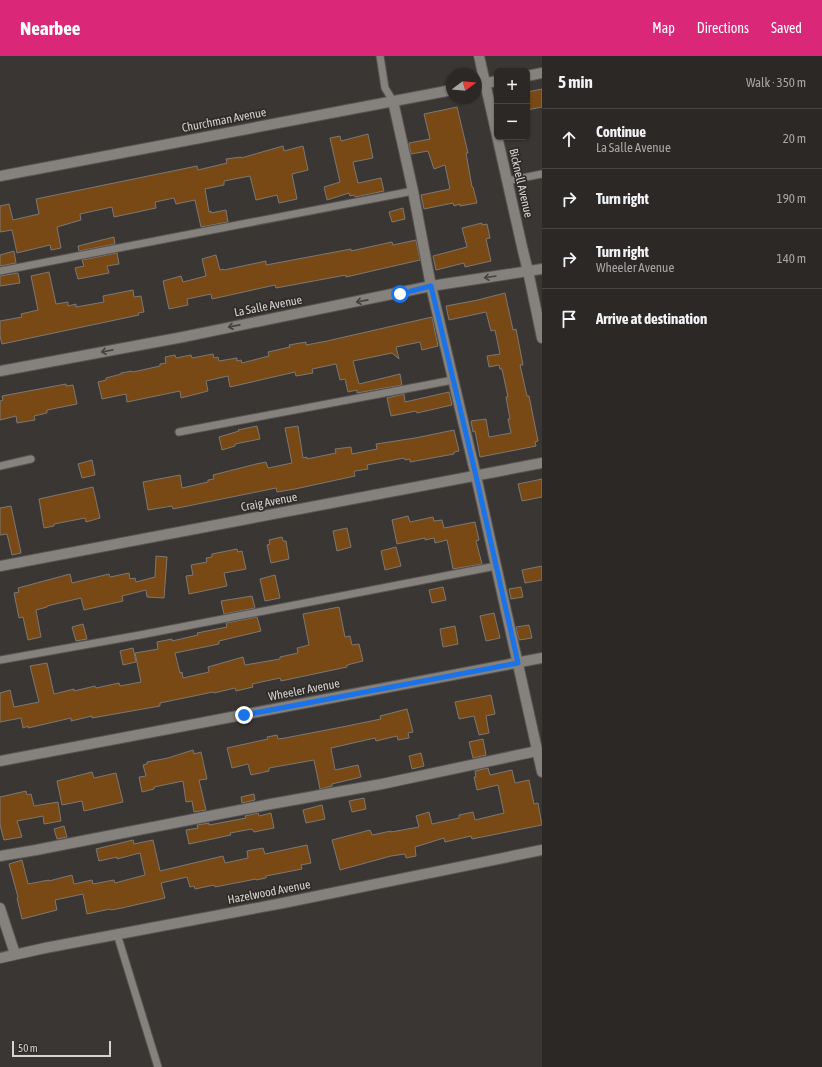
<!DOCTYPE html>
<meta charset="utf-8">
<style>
:root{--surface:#2c2826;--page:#34302e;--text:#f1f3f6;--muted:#a6a6a7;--line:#484443;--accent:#db2777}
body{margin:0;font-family:"Asap Condensed",sans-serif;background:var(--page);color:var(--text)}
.controls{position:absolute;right:12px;top:12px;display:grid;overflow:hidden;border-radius:6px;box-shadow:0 1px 3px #0004}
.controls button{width:36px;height:36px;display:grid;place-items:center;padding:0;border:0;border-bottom:1px solid var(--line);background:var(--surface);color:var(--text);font:20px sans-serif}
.compass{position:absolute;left:446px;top:12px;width:36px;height:36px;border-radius:50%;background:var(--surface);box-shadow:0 1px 3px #0004;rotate:74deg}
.scale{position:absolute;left:12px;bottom:10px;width:99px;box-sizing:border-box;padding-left:4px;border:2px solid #d5d3d1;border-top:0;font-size:11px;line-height:14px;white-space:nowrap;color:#d5d3d1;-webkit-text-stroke:3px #2f2c29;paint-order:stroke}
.stop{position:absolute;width:12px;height:12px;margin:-9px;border:3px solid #1a73e8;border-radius:50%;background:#fff}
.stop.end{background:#1a73e8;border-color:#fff;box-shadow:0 1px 4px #0008}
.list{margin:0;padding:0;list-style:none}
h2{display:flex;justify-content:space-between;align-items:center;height:52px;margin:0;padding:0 16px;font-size:17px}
h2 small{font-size:13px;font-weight:400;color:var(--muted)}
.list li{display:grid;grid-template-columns:26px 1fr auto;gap:12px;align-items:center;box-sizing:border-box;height:60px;padding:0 16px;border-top:1px solid var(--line)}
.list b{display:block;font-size:15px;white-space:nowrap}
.list p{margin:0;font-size:13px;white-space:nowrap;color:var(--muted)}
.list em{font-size:13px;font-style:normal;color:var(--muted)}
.icon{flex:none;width:22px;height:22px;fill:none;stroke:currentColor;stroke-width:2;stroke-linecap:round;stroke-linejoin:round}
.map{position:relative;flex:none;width:542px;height:1011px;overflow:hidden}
header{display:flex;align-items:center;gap:24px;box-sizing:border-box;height:56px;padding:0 20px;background:var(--accent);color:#fff}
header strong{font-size:19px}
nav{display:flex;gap:22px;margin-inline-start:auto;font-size:14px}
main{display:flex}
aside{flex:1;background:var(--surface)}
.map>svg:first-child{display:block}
.building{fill:#784914;stroke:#7c7874}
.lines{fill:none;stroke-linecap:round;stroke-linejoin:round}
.service-casing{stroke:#575452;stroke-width:9}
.minor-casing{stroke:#575452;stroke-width:12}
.service{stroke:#85817d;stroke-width:7}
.minor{stroke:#85817d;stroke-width:10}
.oneway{stroke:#44413e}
.route{stroke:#1a73e8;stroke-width:5}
.labels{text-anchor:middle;stroke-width:3.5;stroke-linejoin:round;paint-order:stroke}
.street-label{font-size:12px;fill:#d5d3d1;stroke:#2f2c29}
</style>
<header>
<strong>Nearbee</strong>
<nav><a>Map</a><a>Directions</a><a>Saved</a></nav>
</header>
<main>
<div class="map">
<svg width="542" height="1011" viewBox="0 0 542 1011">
<rect width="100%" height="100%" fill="#3a3633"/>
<g class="building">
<path d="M542,33V51L527,54V36Z"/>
<path d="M457,51L468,97H466L472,131H473L477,147L460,150V148L454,150L453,147L424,153L421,139L450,133L445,109L434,113L428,95L411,98L409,87L430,83L424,58Z"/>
<path d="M368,78L373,102L353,106L358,127L381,122L384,135L355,141L354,139L350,140L349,137L327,144L324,131L340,126L330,82L340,80L341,85Z"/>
<path d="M283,90L284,95L303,90L308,114L292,118L297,143L279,147L277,139L256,144L250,120L224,125V129L205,133L209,156L211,155V157L226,154L228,166L201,171L195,144L176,148L174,142L155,146L156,152L114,161L112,151L80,158L81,164L57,171L61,192L51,194L50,189L17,197L12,174L0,176V150L9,148L13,164L39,158L36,143L197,110L198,114L227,107L226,103L241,101V102Z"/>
<path d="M403,152L405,163L392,166L389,156Z"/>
<path d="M482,167V169L487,168L490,182L486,183L491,205L465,211L464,207L436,214L433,200L467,191L462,172Z"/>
<path d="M114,181L115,188L79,195L78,190Z"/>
<path d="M416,184L420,204L346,221V219L276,232L275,229L212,243L211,238L187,243L188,249L169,253L163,225L181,220L183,226L206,220L202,203L216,199L220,214L223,213L224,214L266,205V209L351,193V195L392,186L393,189Z"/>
<path d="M14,195L16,207L0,210V199Z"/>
<path d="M117,197L119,208L107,210L109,217L78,223L75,212L84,210L82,204Z"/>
<path d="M49,216L56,248L68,246V250L76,248V251L104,246L103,240L133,234L134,241L141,240L144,256L138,257L139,259L2,288L0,280V265L22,261L21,258L38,254L31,220Z"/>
<path d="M18,217L20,227L0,230V220Z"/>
<path d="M505,237L513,274L516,273L523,309H520L527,340H529L538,385L535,386L536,390L480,401L475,375L473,376L471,365L486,363L489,381L511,377L508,363H510L506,341H508L502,313H500L499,309L489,311L487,300L500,298L495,274L491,275L486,256L449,264L446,250L478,244Z"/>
<path d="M432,261L438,290L422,294L420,286L396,291L399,303L392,297L353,305L359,328L400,318L402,329L357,337V334L348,336L345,323L340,324L336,308L312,313L313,317L296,320L295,316L230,331L228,320L206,325L208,335L181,342L180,335L127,346L126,338L102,343L98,326L106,324V322L121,318V317L132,315L133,316L160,310V308L166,307L165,301L175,299L176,302L191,299L192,302L213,298L214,302L218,301L219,305L237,302V305L241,304L242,307L269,300L268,296L290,291L289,289L306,286V289L327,285Z"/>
<path d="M66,328V330L73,329L77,348L47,354V357L34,360L35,364L17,367L16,360L0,364V345L3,344L2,340Z"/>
<path d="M449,336L452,349L417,357L416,355L391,360L387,342L404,338L405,346Z"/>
<path d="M257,370L260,383L235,388V390L222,394L219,381L239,375L238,374Z"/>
<path d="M298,370L303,402L307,401V403L336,397L335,393L351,391L352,398L377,393L376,388L415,382L454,374L459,395L454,396V398L410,406V403L405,404L404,402L367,409L368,413L355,415L354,416L355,420L295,433L277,436L276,432L173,453L172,450L148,454L143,426L180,419L182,432L208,426V424L214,423L213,419L256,408L266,406L268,412L292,407L285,372Z"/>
<path d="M92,404L95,419L82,422L78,408Z"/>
<path d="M542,423V441L522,445L518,428Z"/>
<path d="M93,431L100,462L86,466L85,462L54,468V470L44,472L39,443Z"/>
<path d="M11,450L21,497L12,499L7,478L0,479V452Z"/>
<path d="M408,460L410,466L433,461L434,465L442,464L444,472L475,466L479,484L476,485L482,508L453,513L447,484L435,487L434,482L425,484V482L397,488L392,464Z"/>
<path d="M347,472L351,491L337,495L333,475Z"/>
<path d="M282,481L283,485H286L289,503L271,507L267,489L270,488L269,484Z"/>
<path d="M396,491L401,510L385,514L381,495Z"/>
<path d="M237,493L238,496L242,495L246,513L224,517L227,530L189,538L186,520L193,519L191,509L207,506L206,502L212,501V498Z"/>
<path d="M156,500L167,501L164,542L147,541L146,534L122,540L123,545L84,554L81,542L47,550V551L36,554L41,581L28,584L23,561L19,562L14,537L19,536L18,532L70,518L72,527L109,518L110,521L129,517L130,523L135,522L136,526L155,521Z"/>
<path d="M542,510V524L525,527L522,514Z"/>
<path d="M275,519L280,542L265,545L260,523Z"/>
<path d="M443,531L446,544L432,547L429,534Z"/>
<path d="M521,531L523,541L511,543L509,533Z"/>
<path d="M252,540L255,552L224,558L221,545Z"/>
<path d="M339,551L345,581L350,580L352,589L359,588L363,605L347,609V611L281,625L280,622L252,628L253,631L236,635L235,632L214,637L213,636L160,647V650L92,662V660L71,665V662L28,672V670L23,672L21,662L0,666V637L10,634L14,651L39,646L30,610L47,607L54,638L74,633V635L95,630L96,632L119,627L120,630L141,626L135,597L158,593L157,586L172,583V585L198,579L197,577L227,571L226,567L257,561L261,575L219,585V588L175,597L180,617L182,616L183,622L209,616L208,611L243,601L245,609L280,603V601L298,597L297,592L309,589L303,558Z"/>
<path d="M494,557L500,582L486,585L480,560Z"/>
<path d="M83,568L87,583L76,585L72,571Z"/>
<path d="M529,569L532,582L519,584L516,571Z"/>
<path d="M455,570L458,588L443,591L440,573Z"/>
<path d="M133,592L136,606L123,609L120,595Z"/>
<path d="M491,639L495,658L486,660L489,677L479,679L474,660L459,663L455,646Z"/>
<path d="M407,653L413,676L408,677L409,682L398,684L397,680L376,685L375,682L331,692L335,714L358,709L361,721L332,728V730L320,733L314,704L269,712V715L251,719L248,708L232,712L227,692L268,683L267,681L277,679L278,683L285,682L342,671L381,663L380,660Z"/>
<path d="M483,683L486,699L473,702L469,686Z"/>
<path d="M193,694L194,698L201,696L207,723L199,724L206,754L194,756L192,745L186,746L183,725L154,731V733L142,736L139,721L146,720L143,709L147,708V706L168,702Z"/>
<path d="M421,697L424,710L412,713L409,700Z"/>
<path d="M488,712L490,719L512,714L515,727L529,724L534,748L538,747L542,769L472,783L471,780L445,786L444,782L415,791L416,800L406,802L405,798L391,800L340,814L332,784L370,774L372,779L391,775V776L419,771L416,760L429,756L432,768L459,762V759L473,756L475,764L504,757L498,729L477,734L474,721H476L475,715Z"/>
<path d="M92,716L94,722L116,717L123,746L84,755L82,745L62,749L57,725Z"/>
<path d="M26,735L27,739L31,738L34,750L58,746L61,765L44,768L43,760L17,765L22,781L4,784L0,769V741Z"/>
<path d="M254,738L255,744L242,747L241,741Z"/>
<path d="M364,742L366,753L352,756L349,745Z"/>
<path d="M322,749L325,763L306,767L303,754Z"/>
<path d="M258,757L259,760L271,757L274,772L254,776L252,773L230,777L231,779L189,788L186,774L198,772L197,769L209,767V769L246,762L245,760Z"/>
<path d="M64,770L67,781L57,783L54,773Z"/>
<path d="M133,784L134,788L153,784L160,815L223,800L225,807L248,802L247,795L263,792L265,798L307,789L311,807L301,809L302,813L266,820V822L256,824V823L215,831L214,829L195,833L194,830L190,831L187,821L161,827L165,842L122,852L111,854L110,853L87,858L83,838L55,844L57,854L22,863L17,842L18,841L9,808L22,804L28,828L49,824V825L72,819L74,828L92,824L93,828L114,824L115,827L145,819L140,797L117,803V801L99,805L96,793Z"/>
</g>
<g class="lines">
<g class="service-casing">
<g id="service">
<path d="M380,0L385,32L393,45"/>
<path d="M507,125L542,118"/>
<path d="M0,215L413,135"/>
<path d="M179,376L453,324"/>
<path d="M0,410L31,403"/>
<path d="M0,604L140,579L496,510"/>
<path d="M117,878L158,1011"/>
</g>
</g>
<g class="minor-casing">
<g id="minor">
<path d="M479,0L523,195L528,215L542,282"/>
<path d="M527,20L542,17"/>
<path d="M476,29L497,25"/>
<path d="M393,45L413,135L431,230L476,420L542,716"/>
<path d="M0,120L452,34"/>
<path d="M0,315L183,281L431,230L542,213"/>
<path d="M0,510L542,407"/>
<path d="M0,705L542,602"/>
<path d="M0,800L36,794L271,748L382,728L537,695"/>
<path d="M0,852L15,898"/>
<path d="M0,902L45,892L283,847L542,794"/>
</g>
</g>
<use href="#service" class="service"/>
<use href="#minor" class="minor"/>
</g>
<defs><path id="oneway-shaft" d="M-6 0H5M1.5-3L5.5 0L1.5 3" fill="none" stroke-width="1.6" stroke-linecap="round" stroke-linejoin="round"/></defs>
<g class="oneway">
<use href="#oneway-shaft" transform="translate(490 221) rotate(171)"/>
<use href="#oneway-shaft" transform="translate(362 245) rotate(169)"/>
<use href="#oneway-shaft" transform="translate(234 270) rotate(169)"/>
<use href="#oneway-shaft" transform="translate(107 295) rotate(169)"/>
</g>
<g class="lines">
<path class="route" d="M244,659L518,607L476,420L431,230L400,238"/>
</g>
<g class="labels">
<g class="street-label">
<text transform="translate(224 64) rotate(-11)" y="4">Churchman Avenue</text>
<text transform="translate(521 127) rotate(77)" y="4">Bicknell Avenue</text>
<text transform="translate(268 250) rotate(-11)" y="4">La Salle Avenue</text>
<text transform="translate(269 446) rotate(-11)" y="4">Craig Avenue</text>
<text transform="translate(304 634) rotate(-11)" y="4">Wheeler Avenue</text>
<text transform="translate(269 836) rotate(-11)" y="4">Hazelwood Avenue</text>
</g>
</g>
</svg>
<div class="controls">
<button>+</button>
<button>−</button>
</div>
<svg class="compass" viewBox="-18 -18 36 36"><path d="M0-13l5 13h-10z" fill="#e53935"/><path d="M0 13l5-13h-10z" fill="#a6a6a7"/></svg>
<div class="scale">50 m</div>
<div class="stop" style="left:400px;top:238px"></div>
<div class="stop end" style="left:244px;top:659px"></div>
</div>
<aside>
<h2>5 min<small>Walk · 350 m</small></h2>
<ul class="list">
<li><svg class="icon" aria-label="ahead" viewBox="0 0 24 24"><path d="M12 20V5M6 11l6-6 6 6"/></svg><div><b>Continue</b><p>La Salle Avenue</p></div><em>20 m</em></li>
<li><svg class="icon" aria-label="right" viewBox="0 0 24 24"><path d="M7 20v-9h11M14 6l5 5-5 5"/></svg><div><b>Turn right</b></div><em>190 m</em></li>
<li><svg class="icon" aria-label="right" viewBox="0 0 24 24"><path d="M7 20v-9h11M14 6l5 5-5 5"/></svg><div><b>Turn right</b><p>Wheeler Avenue</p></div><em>140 m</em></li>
<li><svg class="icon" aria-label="arrive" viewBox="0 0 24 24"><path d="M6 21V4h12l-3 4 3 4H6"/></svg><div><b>Arrive at destination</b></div></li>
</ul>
</aside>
</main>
